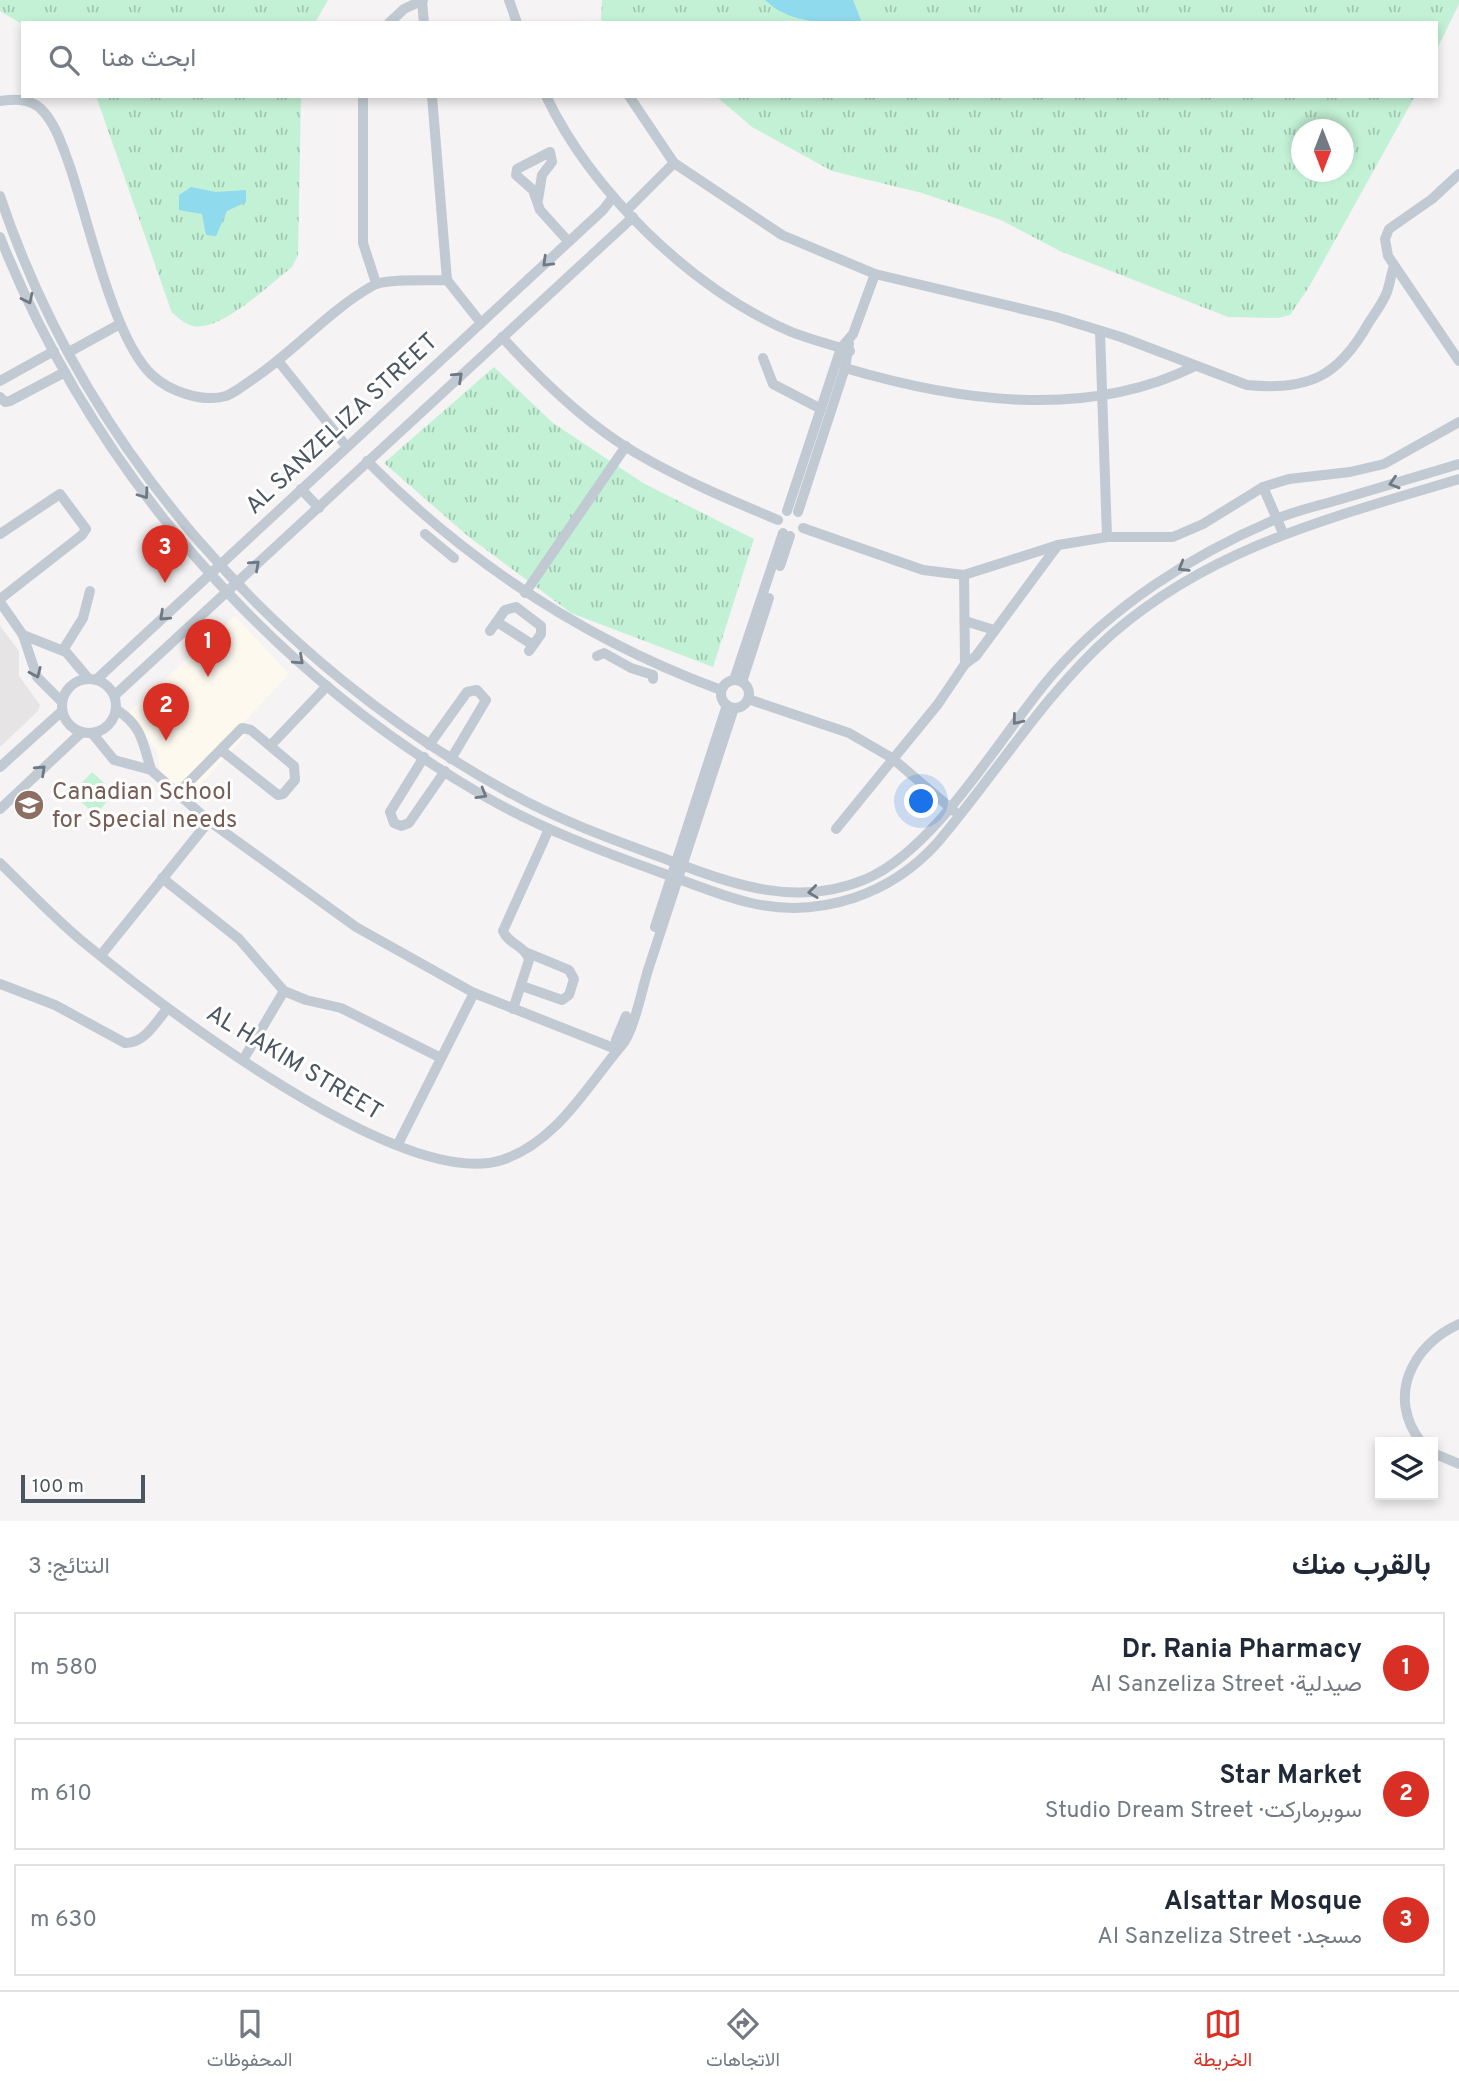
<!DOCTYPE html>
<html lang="ar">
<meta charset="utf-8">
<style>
:root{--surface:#fff;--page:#f6f6f7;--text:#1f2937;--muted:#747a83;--line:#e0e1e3;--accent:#d93025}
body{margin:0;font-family:Overpass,Vazirmatn,sans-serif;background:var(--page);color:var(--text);direction:rtl}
.controls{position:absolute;right:21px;bottom:21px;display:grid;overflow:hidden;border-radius:0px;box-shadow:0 4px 10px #0003}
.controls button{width:63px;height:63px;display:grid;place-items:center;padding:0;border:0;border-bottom:2px solid var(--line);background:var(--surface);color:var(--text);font:35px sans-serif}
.compass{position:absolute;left:1291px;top:119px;width:63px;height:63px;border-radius:50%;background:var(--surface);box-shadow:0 4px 10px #0003;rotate:180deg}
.scale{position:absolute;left:21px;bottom:18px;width:124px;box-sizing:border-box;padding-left:7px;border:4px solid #4a5661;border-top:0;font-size:19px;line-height:24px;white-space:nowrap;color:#4a5661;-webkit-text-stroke:5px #fff;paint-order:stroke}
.you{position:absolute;left:922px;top:802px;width:24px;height:24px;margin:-18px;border:5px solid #fff;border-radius:50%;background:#1a73e8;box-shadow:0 0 0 10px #1a73e833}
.badge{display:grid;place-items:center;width:46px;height:46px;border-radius:50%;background:var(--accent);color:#fff;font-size:23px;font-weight:700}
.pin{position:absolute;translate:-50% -58px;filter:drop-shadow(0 2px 4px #0008)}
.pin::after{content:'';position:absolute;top:37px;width:24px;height:21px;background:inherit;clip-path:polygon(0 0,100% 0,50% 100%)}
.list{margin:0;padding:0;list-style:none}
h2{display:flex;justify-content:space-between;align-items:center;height:91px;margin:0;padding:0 28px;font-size:30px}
h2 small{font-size:23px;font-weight:400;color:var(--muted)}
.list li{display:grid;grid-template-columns:46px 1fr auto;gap:21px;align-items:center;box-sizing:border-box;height:112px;margin:0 14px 14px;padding:0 14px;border:2px solid var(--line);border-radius:0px}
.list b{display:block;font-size:26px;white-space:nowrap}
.list p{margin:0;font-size:23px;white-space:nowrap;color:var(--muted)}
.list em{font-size:23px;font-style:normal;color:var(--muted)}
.icon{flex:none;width:38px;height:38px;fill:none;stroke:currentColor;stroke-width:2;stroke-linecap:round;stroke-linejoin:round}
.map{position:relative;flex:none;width:1459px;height:1521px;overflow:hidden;direction:ltr}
.search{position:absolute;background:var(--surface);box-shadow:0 4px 10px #0003;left:21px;right:21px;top:21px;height:77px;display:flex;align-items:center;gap:18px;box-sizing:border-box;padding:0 24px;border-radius:0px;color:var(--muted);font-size:26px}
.sheet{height:469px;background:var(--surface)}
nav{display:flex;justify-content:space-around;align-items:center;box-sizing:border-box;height:98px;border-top:2px solid var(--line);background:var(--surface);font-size:19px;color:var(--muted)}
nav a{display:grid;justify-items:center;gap:4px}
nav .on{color:var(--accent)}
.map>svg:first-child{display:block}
.commercial{fill:#fdf9ef}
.education{fill:#e6e4e5}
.grass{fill:url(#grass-tufts);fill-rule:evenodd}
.pitch{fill:#c3f1d5}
.water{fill:#90daee}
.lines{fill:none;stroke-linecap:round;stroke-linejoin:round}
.minor{stroke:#c1cad2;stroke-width:10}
.oneway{stroke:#6e7983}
.labels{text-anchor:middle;stroke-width:6;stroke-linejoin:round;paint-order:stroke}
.street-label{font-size:24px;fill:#4a5661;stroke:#fff}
.education-label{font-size:24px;fill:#785e54;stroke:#fff;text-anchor:start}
</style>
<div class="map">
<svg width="1459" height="1521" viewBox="0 0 1459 1521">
<defs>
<pattern id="grass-tufts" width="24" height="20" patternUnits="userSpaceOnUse" patternTransform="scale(1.75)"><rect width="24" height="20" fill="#c3f1d5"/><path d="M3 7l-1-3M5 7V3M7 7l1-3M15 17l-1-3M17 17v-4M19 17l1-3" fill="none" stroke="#a0c6b0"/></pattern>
</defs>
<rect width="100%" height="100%" fill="#f5f3f3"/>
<path class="commercial" d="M235,616L289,674L242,724L248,733L184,802L161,777L157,750L130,718V711Z"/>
<path class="education" d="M0,626L19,651V676L40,705L38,711L0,747Z"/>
<g class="grass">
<path d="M0,0H328L315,23H23V25L0,11Z"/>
<path d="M602,0H1459V4L1436,51V23H605L601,20Z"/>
<path d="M96,96H301L298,255L292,267C271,283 217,336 190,325C183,323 177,316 172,313Z"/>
<path d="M716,96H1415L1309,287L1290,315L1278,318L1228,317L1060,251L1001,220L922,193L832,171L752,127ZM1302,130H1344V172H1302Z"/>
<path d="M494,367L553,423L643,483L754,539L713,667L571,613L469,537L384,463Z"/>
</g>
<path class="pitch" d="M92,772L115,793L95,815L72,793Z"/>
<g class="water">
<path d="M765,0H853L862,23C828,23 791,25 765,0Z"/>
<path d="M191,187L216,192L246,190V202L227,211L216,236L206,235L202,214L179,210V195Z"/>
</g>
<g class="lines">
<g class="minor">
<path d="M509,0L517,23"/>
<path d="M422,1L424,23"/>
<path d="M389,23L404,9L423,0"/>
<path d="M363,96V243L376,283"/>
<path d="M432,96L447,280"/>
<path d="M546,96C592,192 691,288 789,331C808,339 830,344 850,351"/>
<path d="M629,96L674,163L782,235L875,274L1056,317L1121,337L1247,385C1308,391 1338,377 1368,324C1374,314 1383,303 1387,292C1390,283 1391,274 1394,266"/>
<path d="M0,101C14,99 28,98 40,108C55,122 62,145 69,164C88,218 113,339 152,375C169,391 202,403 226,396C236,392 244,385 253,379C295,351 329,310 374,285C387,278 431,281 447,280L481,323"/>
<path d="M1459,174L1432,199L1389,229L1385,239L1388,256L1459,361"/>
<path d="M0,196C84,448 277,666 510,793C555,818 603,836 652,854C723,880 791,911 866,879C938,848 1001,734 1053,674C1112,606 1192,555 1274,520C1294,511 1317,506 1338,500C1379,488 1419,476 1459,464"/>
<path d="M538,200L542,175L552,162L550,152L517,169L516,175L533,190L540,210L568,241"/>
<path d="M627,210L674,163"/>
<path d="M0,237C93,470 266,670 484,796C540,828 601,851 662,873C691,883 721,896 751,903C821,919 892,894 938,842C996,774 1045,693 1112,634C1213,546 1334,517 1459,479"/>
<path d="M1100,331L1107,537"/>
<path d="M502,337C541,380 586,424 636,453C682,480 730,500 778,520"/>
<path d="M69,352L120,324"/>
<path d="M763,358L773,384L821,409"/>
<path d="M279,362L347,447"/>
<path d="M845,368C957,401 1085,420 1193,367"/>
<path d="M0,381L54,351"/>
<path d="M0,397L5,402L10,401L65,372"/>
<path d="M367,461C469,564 585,640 721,690"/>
<path d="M1263,487L1283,533"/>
<path d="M301,489L319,508"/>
<path d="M787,511L841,348L853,334L875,274"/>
<path d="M798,512L845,368L849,344"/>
<path d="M803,528L923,570L964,575L1058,545L1107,537H1173L1203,524L1263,487L1289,479L1350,472L1384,464L1459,422"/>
<path d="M0,534L60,494L86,529L82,535L0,599"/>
<path d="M425,534L454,558"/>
<path d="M780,566L790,536"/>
<path d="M964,575L965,664"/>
<path d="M525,593L626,446"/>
<path d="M0,602L23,635L37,677L62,702"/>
<path d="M965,621L994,630"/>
<path d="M497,622L533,645"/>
<path d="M490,631L505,610L516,607L541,626V634L529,651"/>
<path d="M23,635L66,652L88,678"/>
<path d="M63,650L83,618L90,591"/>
<path d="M597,656L604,653L631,668L653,675V679"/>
<circle cx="89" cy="706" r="27"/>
<path d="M97,679L603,210L613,197"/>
<path d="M734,680L783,533"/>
<circle cx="735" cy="694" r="14"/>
<path d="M742,682L769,598"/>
<path d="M115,695L633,217"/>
<path d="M748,699L849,733L892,758L954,811"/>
<path d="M117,710C142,726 143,743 151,770"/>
<path d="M92,733L114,760L151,770L209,821L356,927L474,993L616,1049"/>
<path d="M271,745L327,686"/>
<path d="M429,745L467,692L477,690L486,700L451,759"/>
<path d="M424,757L390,812L394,823L401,826L409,823L445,771"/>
<path d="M0,767L62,711"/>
<path d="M178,793L242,728L251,730L294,766L295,780L283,794L278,795L221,750"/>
<path d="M0,809L82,732"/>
<path d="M836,829L938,704L965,664L976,656L1058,545"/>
<path d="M0,863C27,889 53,917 82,941C160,1005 401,1192 502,1160C557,1142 587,1086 622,1045C634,1031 642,989 648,970C677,883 705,795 734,708"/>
<path d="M162,878L239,939L284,991L306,1000L341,1008L441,1058"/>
<path d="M655,927L727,705"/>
<path d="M101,955L209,821"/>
<path d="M0,984L55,1005L125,1043C144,1044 156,1022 167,1009"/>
<path d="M522,986L562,1000L569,995L574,979L569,970L528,953"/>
<path d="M513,1009L529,960C526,946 508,944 503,931L549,829"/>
<path d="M616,1049V1040L626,1016"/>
<path d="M243,1060L284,991"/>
<path d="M398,1144L474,993"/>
<path d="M1421,1442C1386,1397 1412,1345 1459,1324"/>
<path d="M1433,1453L1459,1464"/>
</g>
</g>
<defs><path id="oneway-chevron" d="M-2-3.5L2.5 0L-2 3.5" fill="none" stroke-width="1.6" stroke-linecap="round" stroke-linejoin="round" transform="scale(1.75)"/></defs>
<g class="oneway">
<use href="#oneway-chevron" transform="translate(547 262) rotate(136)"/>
<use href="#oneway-chevron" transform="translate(28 299) rotate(64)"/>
<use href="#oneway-chevron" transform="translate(458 377) rotate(-43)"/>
<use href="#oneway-chevron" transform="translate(1394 483) rotate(163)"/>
<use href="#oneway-chevron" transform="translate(144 494) rotate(54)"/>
<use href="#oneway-chevron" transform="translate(255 565) rotate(-42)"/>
<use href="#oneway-chevron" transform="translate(1183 567) rotate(149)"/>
<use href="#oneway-chevron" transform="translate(164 616) rotate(137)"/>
<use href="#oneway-chevron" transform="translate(299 660) rotate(42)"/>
<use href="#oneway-chevron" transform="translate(36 673) rotate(66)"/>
<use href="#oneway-chevron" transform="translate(1017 720) rotate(129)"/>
<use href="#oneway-chevron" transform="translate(41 770) rotate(-43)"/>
<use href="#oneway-chevron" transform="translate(482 794) rotate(30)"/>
<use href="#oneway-chevron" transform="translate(813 892) rotate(173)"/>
</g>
<defs>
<g id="school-disc" transform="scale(1.575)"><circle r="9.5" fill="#8d6e63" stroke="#fff"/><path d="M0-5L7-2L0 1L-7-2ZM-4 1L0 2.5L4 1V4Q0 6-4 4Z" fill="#fff"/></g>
</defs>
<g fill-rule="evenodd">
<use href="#school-disc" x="29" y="805"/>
</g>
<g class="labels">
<g class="street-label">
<text transform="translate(341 423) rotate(-43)" y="8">AL SANZELIZA STREET</text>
<text transform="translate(295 1062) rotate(31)" y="8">AL HAKIM STREET</text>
</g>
<g class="education-label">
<text x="52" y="799">Canadian School<tspan x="52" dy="28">for Special needs</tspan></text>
</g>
</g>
</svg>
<div class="controls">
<button><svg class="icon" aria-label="layers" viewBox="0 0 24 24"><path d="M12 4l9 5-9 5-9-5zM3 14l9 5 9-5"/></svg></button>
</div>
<svg class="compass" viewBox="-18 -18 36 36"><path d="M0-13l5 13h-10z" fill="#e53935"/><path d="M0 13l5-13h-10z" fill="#747a83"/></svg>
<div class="scale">100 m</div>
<div class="you"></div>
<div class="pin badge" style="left:208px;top:677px">1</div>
<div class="pin badge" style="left:166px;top:741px">2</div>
<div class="pin badge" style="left:165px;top:583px">3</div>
<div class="search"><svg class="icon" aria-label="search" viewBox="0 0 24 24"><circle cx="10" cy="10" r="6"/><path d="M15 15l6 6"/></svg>ابحث هنا</div>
</div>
<section class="sheet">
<h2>بالقرب منك<small>النتائج: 3</small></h2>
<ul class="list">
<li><span class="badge">1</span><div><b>Dr. Rania Pharmacy</b><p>صيدلية · Al Sanzeliza Street</p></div><em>580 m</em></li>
<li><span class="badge">2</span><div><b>Star Market</b><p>سوبرماركت · Studio Dream Street</p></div><em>610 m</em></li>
<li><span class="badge">3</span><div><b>Alsattar Mosque</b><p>مسجد · Al Sanzeliza Street</p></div><em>630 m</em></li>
</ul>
</section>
<nav>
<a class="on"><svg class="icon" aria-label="map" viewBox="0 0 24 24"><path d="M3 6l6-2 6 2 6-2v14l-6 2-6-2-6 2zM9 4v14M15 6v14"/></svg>الخريطة</a>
<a><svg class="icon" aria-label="directions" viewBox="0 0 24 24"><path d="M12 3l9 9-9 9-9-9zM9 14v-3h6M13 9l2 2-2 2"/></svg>الاتجاهات</a>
<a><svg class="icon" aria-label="saved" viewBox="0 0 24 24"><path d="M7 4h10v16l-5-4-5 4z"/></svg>المحفوظات</a>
</nav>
